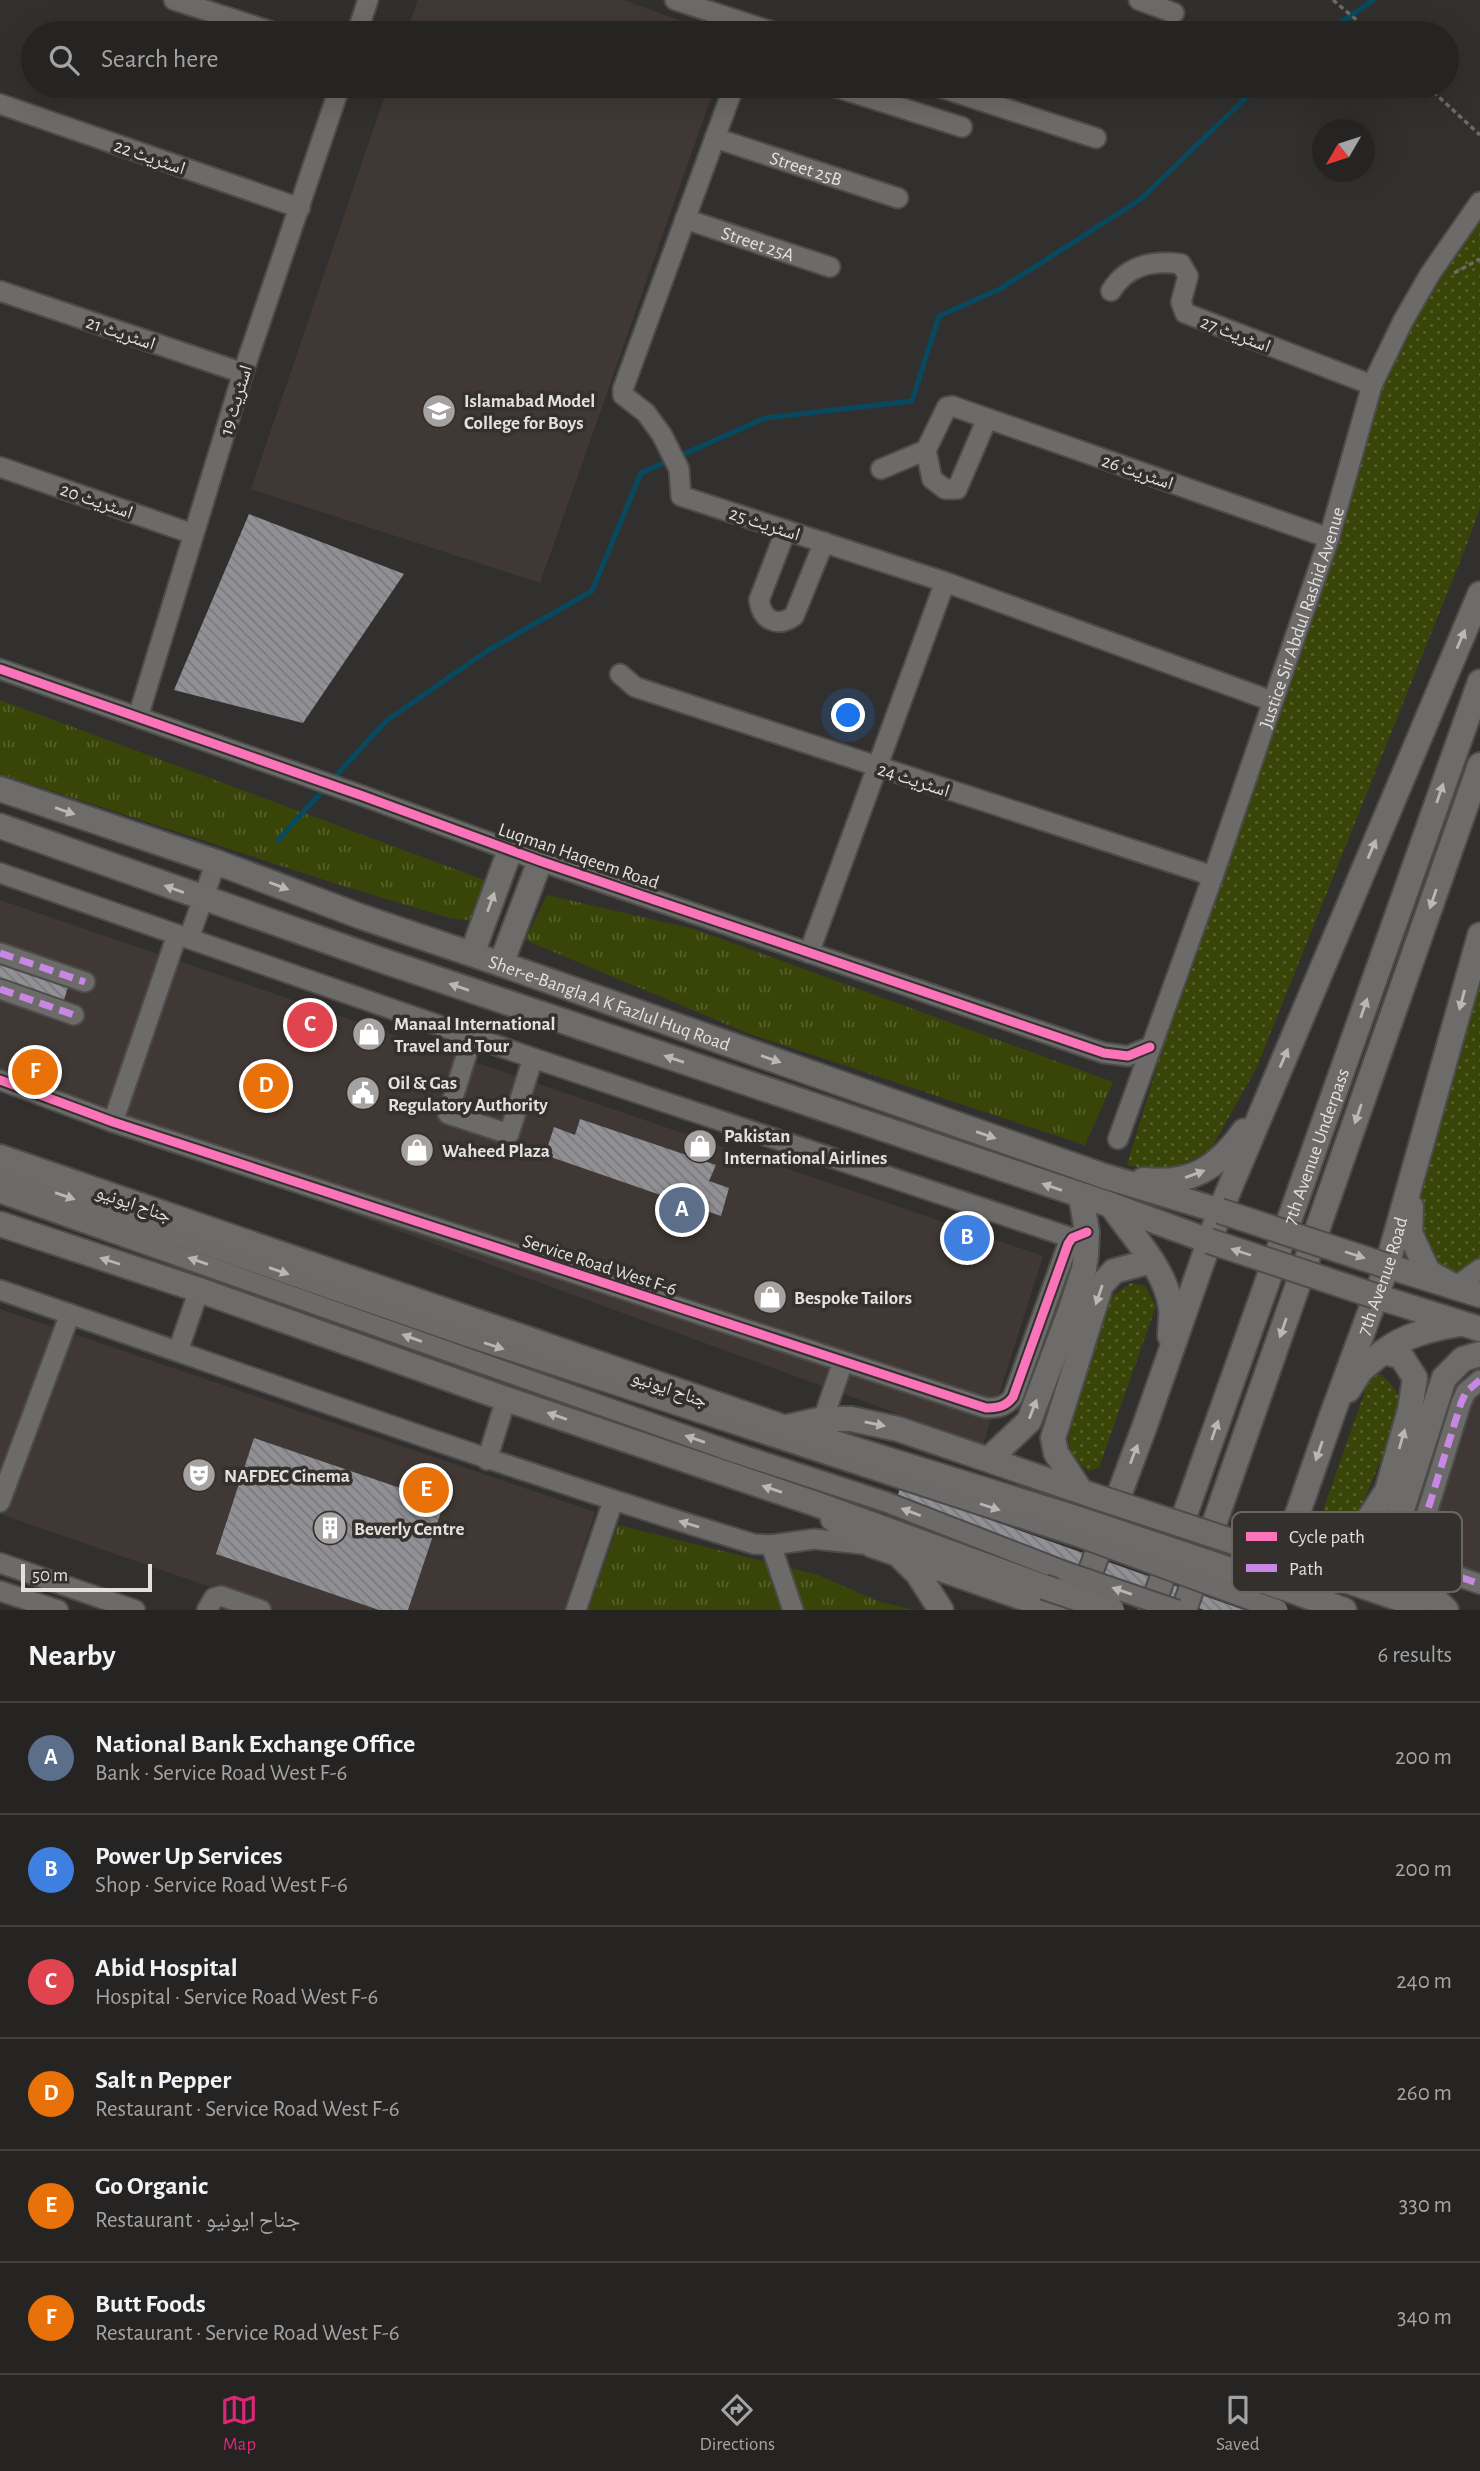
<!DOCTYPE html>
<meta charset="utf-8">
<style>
:root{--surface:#262422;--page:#2e2c2a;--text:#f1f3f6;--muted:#a4a4a5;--line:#424140;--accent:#db2777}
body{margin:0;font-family:"Alegreya Sans","Noto Naskh Arabic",sans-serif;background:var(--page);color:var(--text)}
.compass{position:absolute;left:1312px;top:119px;width:63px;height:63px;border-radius:50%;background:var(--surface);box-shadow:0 7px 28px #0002;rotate:231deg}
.scale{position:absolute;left:21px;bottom:18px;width:131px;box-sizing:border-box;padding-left:7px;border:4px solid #e3e0df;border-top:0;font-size:19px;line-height:24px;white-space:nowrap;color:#e3e0df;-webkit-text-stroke:5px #33302d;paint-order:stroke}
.you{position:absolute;left:849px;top:716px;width:24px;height:24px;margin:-18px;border:5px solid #fff;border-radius:50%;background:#1a73e8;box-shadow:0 0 0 10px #1a73e833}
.badge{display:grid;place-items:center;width:46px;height:46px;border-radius:50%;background:var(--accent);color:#fff;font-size:23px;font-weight:700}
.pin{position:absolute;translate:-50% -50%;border:4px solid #fff;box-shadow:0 2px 7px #0006}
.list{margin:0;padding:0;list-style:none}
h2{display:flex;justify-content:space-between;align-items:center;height:91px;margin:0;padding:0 28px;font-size:30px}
h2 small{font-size:23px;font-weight:400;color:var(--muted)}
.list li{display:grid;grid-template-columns:46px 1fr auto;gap:21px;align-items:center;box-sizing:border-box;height:112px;padding:0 28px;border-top:2px solid var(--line)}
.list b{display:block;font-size:26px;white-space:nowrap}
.list p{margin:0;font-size:23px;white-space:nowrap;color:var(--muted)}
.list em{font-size:23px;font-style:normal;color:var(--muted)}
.icon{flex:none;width:38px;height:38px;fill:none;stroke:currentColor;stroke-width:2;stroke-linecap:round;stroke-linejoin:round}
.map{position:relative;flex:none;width:1480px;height:1610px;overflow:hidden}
.search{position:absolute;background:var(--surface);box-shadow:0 7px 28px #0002;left:21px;right:21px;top:21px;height:77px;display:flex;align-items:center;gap:18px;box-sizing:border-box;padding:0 24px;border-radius:38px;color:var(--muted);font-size:26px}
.sheet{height:763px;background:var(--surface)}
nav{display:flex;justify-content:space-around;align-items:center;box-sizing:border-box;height:98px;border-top:2px solid var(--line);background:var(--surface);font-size:19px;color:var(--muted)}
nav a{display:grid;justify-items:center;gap:4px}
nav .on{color:var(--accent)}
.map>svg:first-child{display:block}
.built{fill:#403834}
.grass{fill:url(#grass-tufts)}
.park{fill:url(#park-dots)}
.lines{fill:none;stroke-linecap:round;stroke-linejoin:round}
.stream{stroke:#074a5f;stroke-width:5}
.building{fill:url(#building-back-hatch)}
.minor-casing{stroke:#4d4c4b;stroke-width:23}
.major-casing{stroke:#4d4c4b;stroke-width:28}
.path{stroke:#6b6a69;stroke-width:3.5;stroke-dasharray:5 3.5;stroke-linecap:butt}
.minor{stroke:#6c6b6a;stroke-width:19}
.major{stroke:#6d6c6a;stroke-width:24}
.minor-bridge-casing{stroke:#4d4c4b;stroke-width:23;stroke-linecap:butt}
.major-bridge-casing{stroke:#4d4c4b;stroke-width:28;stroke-linecap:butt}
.minor-bridge{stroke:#6c6b6a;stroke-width:19}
.major-bridge{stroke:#6d6c6a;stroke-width:24}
.quiet{stroke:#c787e3;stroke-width:7;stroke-dasharray:14 7;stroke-linecap:butt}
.cycleway-casing{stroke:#33302d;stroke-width:13}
.cycleway{stroke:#fb73b8;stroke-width:9}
.oneway{fill:#bab7b6}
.oneway2{fill:#b9b7b6}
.labels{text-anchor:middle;stroke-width:7;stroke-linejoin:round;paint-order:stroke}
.street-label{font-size:19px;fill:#e3e0df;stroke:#33302d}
.poi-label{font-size:19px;font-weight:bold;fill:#e3e0df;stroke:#33302d;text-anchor:start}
.key{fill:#33302d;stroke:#686562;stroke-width:2}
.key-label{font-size:19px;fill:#e3e0df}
</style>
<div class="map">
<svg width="1480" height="1610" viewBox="0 0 1480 1610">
<defs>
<pattern id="grass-tufts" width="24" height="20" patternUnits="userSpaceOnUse" patternTransform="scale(1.75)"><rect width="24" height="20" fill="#394508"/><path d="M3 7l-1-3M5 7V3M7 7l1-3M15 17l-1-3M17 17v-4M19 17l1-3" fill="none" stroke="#56602c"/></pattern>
<pattern id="park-dots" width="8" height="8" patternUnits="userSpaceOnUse" patternTransform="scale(1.75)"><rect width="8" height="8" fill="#394508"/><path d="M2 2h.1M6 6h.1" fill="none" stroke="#56602c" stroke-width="1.8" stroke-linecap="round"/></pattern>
<pattern id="building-back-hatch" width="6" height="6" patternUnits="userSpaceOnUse" patternTransform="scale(1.75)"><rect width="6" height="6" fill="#919095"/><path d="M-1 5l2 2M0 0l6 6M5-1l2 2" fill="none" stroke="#7a797c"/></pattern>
</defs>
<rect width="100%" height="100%" fill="#32302e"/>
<g class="built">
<path d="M418,0H624L715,33H406Z"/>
<path d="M388,86H715L540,583L251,489Z"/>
<path d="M0,900L1043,1256L983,1445L0,1085Z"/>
<path d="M0,1309L595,1512L564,1610H277L0,1514Z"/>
<path d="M1480,1380V1584L1452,1574L1421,1534Z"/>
</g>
<g class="grass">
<path d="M0,700L487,881L474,921L449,918L334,883L0,774Z"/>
<path d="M547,895L694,929L1113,1082L1085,1145L750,1034L525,940Z"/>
<path d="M618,1525L818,1575L880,1602L915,1610H588Z"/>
</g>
<g class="park">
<path d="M1480,206V508L1465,549L1256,1069L1209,1152L1166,1172L1127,1165L1227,836L1389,350Z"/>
<path d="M1480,935V1261L1455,1281L1433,1268L1410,1233Z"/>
<path d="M1131,1283L1145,1286L1156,1306L1099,1468L1088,1471C1069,1455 1067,1450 1070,1425L1110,1297Z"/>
<path d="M1380,1374C1399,1390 1401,1395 1398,1420L1348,1537L1316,1552L1313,1539L1370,1377Z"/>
</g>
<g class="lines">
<g class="stream">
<path d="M1326,33L1373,0"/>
<path d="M332,780L386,721L487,651L592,591L641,473L765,418L912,401L939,316L1000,289L1141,199L1258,86"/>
<path d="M278,840L325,788"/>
</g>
</g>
<g class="building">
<path d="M249,514L404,574L303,723L174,690Z"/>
<path d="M0,956L70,981L62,1006L0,984Z"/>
<path d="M580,1119L716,1165L709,1181L729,1188L721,1216L545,1155L554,1127L575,1135Z"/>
<path d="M254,1438L444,1503L408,1610H379L216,1554Z"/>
<path d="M900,1488L1244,1610H1204L895,1504Z"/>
</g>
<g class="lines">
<g class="minor-casing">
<g id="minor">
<path d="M174,0L276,33"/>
<path d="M675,0L776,33"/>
<path d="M1139,0L1174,13"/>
<path d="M357,33L368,0"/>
<path d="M734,86L623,389V395L646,413L662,435L679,469L681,496L945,582L1272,701"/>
<path d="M832,86L962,127"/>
<path d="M936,86L1096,138"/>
<path d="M0,104L300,208"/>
<path id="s1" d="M715,138L898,198"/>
<path id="s2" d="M685,219L830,267"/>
<path d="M0,291L243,373"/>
<path d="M1111,291C1127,265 1152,260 1181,264L1188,276L1181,302L1185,313L1372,385"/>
<path d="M926,450L932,479L945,489H957L987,419"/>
<path d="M0,467L193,534"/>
<path d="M881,469L926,450L947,407L952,406L1329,538"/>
<path d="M786,530L759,600C762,620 777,628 794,616L824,542"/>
<path d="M0,669L363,796L540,861L1104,1053L1128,1056L1150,1047"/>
<path d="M620,674L635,687L1213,876"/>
<path d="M138,717L243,373L340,86"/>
<path d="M0,873L533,1058L1072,1238"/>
<path d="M189,938L216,862"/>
<path d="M0,953L85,982"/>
<path d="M809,953L945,582"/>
<path d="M0,989L74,1015"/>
<path d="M472,1037L448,1114L509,1134L533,1058"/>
<path d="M0,1080L113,1122L986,1408C999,1408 1006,1406 1013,1397L1068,1244L1072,1238L1087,1232"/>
<path d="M113,1122L177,935"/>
<path id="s3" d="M1118,1139L1213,876L1329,538L1372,385L1403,321L1430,274L1480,202"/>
<path d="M0,1174L466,1336L1082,1538"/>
<path d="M0,1193L733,1452L886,1502L1066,1572"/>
<path d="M1455,1287L1480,1269"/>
<path d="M0,1290C251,1376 500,1467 754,1544L771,1545L814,1539L871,1545"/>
<path d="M178,1351L199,1290"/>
<path d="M1480,1380L1466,1392L1461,1403L1424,1522C1414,1565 1446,1572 1480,1584"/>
<path d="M823,1419L843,1362"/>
<path d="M487,1460L506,1399"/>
<path d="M0,1502L70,1314"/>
<path d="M771,1545L793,1610"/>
<path d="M0,1563L135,1610"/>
<path d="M0,1591L58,1610"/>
<path d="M207,1610L214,1598L221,1596L261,1610"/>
<path d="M576,1610L613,1501"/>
</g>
</g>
<g class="major-casing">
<g id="major">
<path id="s4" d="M0,789L216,862L362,917L501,964L1104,1176L1220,1211"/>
<path d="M0,826L378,959L1111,1205L1209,1241"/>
<path d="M472,954L510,850"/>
<path d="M501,964L540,861"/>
<path d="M0,1157L783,1427L1082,1520"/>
<path d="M1143,1180C1190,1185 1217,1169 1244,1131"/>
<path d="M1111,1205C1132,1236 1166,1269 1171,1308C1172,1317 1170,1327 1170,1336"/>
<path d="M1411,1207L1410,1233L1428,1272L1455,1287"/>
<path d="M0,1224L199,1290L506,1399L816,1504L1044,1587"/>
<path d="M1387,1266L1480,1295"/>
<path d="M1375,1296L1480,1329"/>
<path d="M1383,1352C1405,1335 1431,1329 1459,1324"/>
<path d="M787,1427L823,1419H851L898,1429L1091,1495"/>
<path d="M989,1459L1029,1421L1070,1312L1084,1269L1086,1255L1087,1232L1081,1196"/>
<path d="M1080,1490L1056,1453L1053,1438L1101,1285L1114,1271L1152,1261"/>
<path d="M833,1519L872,1545L1058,1610"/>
<path d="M902,1558L918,1574L941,1610"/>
<path d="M1301,1565L1433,1610"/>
<path d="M1310,1567L1353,1543L1387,1491L1410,1410L1415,1378L1401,1356L1383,1352L1361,1370L1348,1390"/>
<path d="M1296,1592L1344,1610"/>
<path d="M1080,1600L1144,1428L1220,1211L1480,594"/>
<path id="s5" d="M1266,1604L1332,1415L1387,1266L1480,935"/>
<path id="s6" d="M1151,1610L1480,682"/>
<path d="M1184,1610L1480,765"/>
<path d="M1446,1610C1413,1579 1402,1565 1399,1519L1444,1378L1463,1359L1480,1354"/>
</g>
</g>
<g class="path">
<path d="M1333,0L1372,33"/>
<path d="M1427,86L1480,135"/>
<path d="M1454,273L1480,259"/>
</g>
<use href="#minor" class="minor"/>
<use href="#major" class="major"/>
<g class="minor-bridge-casing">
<g id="minor-bridge">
<path d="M1082,1538L1278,1610"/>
<path d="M1066,1572L1177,1610"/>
</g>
</g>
<g class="major-bridge-casing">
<g id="major-bridge">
<path d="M1220,1211L1387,1266"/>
<path d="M1209,1241L1375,1296"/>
<path d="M1091,1495L1301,1564"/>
<path d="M1082,1520L1296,1592"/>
<path d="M1044,1587L1112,1610"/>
</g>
</g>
<use href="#minor-bridge" class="minor-bridge"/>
<use href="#major-bridge" class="major-bridge"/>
<g class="quiet">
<path d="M0,953L85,982"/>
<path d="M0,989L74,1015"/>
<path d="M1480,1380L1466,1392L1461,1403L1424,1522C1414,1565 1446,1572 1480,1584"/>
</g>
<g class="cycleway-casing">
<g id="cycleway">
<path d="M0,669L363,796L540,861L1104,1053L1128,1056L1150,1047"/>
<path d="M0,1080L113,1122L986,1408C999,1408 1006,1406 1013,1397L1068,1244L1072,1238L1087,1232"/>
</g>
</g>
<use href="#cycleway" class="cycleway"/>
</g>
<defs><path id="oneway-solid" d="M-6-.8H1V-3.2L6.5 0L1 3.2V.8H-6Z" transform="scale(1.75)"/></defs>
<g class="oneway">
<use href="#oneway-solid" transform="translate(1461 639) rotate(-67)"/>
<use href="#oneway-solid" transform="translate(1440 793) rotate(-71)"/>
<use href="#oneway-solid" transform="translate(65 811) rotate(19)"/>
<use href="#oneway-solid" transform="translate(1372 849) rotate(-67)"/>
<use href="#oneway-solid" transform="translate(279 886) rotate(21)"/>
<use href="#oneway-solid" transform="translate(174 889) rotate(-160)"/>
<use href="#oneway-solid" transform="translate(1433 899) rotate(109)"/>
<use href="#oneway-solid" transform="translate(491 902) rotate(-70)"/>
<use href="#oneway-solid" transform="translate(459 987) rotate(-161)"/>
<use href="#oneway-solid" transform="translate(1462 1000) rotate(105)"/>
<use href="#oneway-solid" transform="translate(1364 1008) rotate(-71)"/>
<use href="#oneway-solid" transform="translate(1284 1058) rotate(-67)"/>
<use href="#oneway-solid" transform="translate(674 1059) rotate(-161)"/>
<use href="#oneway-solid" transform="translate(771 1059) rotate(19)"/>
<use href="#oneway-solid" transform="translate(1358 1114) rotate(109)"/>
<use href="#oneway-solid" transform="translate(986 1135) rotate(19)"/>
<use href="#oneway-solid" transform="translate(1195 1174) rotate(-20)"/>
<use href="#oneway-solid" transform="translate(1052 1187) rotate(-161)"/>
<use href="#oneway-solid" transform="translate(1241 1252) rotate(-162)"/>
<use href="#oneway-solid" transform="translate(1355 1255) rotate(18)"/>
<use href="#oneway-solid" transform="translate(110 1261) rotate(-162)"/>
<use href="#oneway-solid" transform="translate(1099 1295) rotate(109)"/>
<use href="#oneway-solid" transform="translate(1283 1328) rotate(109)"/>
<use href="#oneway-solid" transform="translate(1033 1409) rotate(-69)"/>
<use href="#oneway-solid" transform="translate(557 1416) rotate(-161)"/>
<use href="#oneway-solid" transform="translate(875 1424) rotate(11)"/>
<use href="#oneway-solid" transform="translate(1215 1430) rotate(-71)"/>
<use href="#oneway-solid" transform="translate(1402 1439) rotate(-74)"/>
<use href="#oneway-solid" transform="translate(1319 1451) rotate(109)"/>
<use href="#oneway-solid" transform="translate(1134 1454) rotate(-69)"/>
<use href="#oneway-solid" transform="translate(772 1489) rotate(-161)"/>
</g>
<g class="oneway2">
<use href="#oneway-solid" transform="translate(65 1196) rotate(19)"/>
<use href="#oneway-solid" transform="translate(198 1261) rotate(-161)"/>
<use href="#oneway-solid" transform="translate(279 1271) rotate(19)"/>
<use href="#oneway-solid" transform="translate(412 1338) rotate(-160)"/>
<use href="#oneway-solid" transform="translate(494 1346) rotate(18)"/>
<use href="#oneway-solid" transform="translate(695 1439) rotate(-161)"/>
<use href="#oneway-solid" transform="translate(990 1507) rotate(18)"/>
<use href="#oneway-solid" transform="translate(911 1512) rotate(-159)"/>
<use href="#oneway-solid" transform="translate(689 1524) rotate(-163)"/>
<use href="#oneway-solid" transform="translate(1122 1591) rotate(-161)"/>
</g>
<defs>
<g id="school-disc" transform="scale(1.75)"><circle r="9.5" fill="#a5a2a1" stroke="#33302d"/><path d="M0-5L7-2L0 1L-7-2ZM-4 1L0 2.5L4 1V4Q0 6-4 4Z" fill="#fff"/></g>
<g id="shop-disc" transform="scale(1.75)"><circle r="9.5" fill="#a5a2a1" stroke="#33302d"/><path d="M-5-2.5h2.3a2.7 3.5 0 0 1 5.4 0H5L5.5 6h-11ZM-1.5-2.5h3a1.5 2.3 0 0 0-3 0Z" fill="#fff"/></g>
<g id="civic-disc" transform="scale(1.75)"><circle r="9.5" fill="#a5a2a1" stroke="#33302d"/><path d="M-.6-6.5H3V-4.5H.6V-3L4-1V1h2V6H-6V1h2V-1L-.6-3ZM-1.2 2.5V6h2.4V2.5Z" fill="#fff"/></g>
<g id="theatre-disc" transform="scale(1.75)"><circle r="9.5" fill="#a5a2a1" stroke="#33302d"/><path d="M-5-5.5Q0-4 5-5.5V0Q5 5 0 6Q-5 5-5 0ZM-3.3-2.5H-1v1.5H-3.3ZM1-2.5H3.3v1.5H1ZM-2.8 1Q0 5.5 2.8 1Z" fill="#fff"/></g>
<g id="building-disc" transform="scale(1.75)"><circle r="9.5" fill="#a5a2a1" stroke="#33302d"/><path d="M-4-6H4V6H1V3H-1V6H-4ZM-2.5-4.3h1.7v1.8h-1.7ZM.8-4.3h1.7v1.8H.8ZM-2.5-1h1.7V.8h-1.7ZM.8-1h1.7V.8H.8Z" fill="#fff"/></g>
</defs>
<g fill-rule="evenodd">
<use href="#school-disc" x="439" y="411"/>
<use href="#shop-disc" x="369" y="1034"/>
<use href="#civic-disc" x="363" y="1093"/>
<use href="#shop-disc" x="700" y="1146"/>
<use href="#shop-disc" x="417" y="1150"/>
<use href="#shop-disc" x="770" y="1297"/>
<use href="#theatre-disc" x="199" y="1475"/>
<use href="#building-disc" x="330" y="1528"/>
</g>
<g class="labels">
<g class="street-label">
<text transform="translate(150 156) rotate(19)" y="7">اسٹریٹ 22</text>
<text dy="7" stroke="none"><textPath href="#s1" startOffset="96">Street 25B</textPath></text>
<text dy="7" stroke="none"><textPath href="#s2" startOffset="77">Street 25A</textPath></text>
<text transform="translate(121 332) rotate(19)" y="7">اسٹریٹ 21</text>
<text transform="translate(1236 333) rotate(21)" y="7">اسٹریٹ 27</text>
<text transform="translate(235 400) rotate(-73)" y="7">اسٹریٹ 19</text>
<text transform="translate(1138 471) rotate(19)" y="7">اسٹریٹ 26</text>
<text transform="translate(97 500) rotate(19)" y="7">اسٹریٹ 20</text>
<text transform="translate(765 523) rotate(18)" y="7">اسٹریٹ 25</text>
<text dy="7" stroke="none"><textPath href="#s3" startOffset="553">Justice Sir Abdul Rashid Avenue</textPath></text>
<text transform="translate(914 779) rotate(18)" y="7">اسٹریٹ 24</text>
<text transform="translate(579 855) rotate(19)" y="7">Luqman Haqeem Road</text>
<text dy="7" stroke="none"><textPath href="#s4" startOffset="646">Sher-e-Bangla A K Fazlul Huq Road</textPath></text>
<text dy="7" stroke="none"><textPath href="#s6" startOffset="492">7th Avenue Underpass</textPath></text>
<text transform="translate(134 1203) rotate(19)" y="7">جناح ایونیو</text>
<text transform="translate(600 1264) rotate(18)" y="7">Service Road West F-6</text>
<text dy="7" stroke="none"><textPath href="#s5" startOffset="348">7th Avenue Road</textPath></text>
<text transform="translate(670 1388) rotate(19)" y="7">جناح ایونیو</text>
</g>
<g class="poi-label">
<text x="464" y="407">Islamabad Model<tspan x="464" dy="22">College for Boys</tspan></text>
<text x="394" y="1030">Manaal International<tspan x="394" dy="22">Travel and Tour</tspan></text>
<text x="388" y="1089">Oil &amp; Gas<tspan x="388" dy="22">Regulatory Authority</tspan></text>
<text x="724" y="1142">Pakistan<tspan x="724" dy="22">International Airlines</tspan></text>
<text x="442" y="1157">Waheed Plaza</text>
<text x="794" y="1304">Bespoke Tailors</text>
<text x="224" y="1482">NAFDEC Cinema</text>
<text x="354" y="1535">Beverly Centre</text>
</g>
</g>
<rect x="1232" y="1512" width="230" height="80" rx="10" class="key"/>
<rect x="1246" y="1532" width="31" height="9" fill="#fb73b8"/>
<rect x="1246" y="1564" width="31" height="8" fill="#c787e3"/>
<g class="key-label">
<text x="1289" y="1543">Cycle path</text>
<text x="1289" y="1575">Path</text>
</g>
</svg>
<svg class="compass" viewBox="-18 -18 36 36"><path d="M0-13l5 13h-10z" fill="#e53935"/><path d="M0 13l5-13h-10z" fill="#a4a4a5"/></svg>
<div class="scale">50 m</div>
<div class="you"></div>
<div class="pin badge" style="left:682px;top:1210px;background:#5c6f8a">A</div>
<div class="pin badge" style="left:967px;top:1238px;background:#3f7fe0">B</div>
<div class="pin badge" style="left:310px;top:1025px;background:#e0444e">C</div>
<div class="pin badge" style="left:266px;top:1086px;background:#e8710a">D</div>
<div class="pin badge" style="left:426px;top:1490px;background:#e8710a">E</div>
<div class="pin badge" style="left:35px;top:1072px;background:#e8710a">F</div>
<div class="search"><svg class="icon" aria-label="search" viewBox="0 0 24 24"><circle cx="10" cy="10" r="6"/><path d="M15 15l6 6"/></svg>Search here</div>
</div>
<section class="sheet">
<h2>Nearby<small>6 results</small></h2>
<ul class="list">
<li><span class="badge" style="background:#5c6f8a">A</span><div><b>National Bank Exchange Office</b><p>Bank · Service Road West F-6</p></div><em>200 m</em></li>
<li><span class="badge" style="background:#3f7fe0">B</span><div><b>Power Up Services</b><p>Shop · Service Road West F-6</p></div><em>200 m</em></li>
<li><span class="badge" style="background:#e0444e">C</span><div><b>Abid Hospital</b><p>Hospital · Service Road West F-6</p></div><em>240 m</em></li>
<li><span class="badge" style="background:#e8710a">D</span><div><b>Salt n Pepper</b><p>Restaurant · Service Road West F-6</p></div><em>260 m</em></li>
<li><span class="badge" style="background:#e8710a">E</span><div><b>Go Organic</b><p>Restaurant · جناح ایونیو</p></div><em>330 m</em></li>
<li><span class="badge" style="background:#e8710a">F</span><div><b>Butt Foods</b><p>Restaurant · Service Road West F-6</p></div><em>340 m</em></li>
</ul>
</section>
<nav>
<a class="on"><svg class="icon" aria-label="map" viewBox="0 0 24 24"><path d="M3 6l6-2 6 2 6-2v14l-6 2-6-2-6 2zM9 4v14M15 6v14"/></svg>Map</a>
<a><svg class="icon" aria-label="directions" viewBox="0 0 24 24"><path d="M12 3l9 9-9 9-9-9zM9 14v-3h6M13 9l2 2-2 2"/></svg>Directions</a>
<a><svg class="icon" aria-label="saved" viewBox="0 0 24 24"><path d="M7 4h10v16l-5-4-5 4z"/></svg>Saved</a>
</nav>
